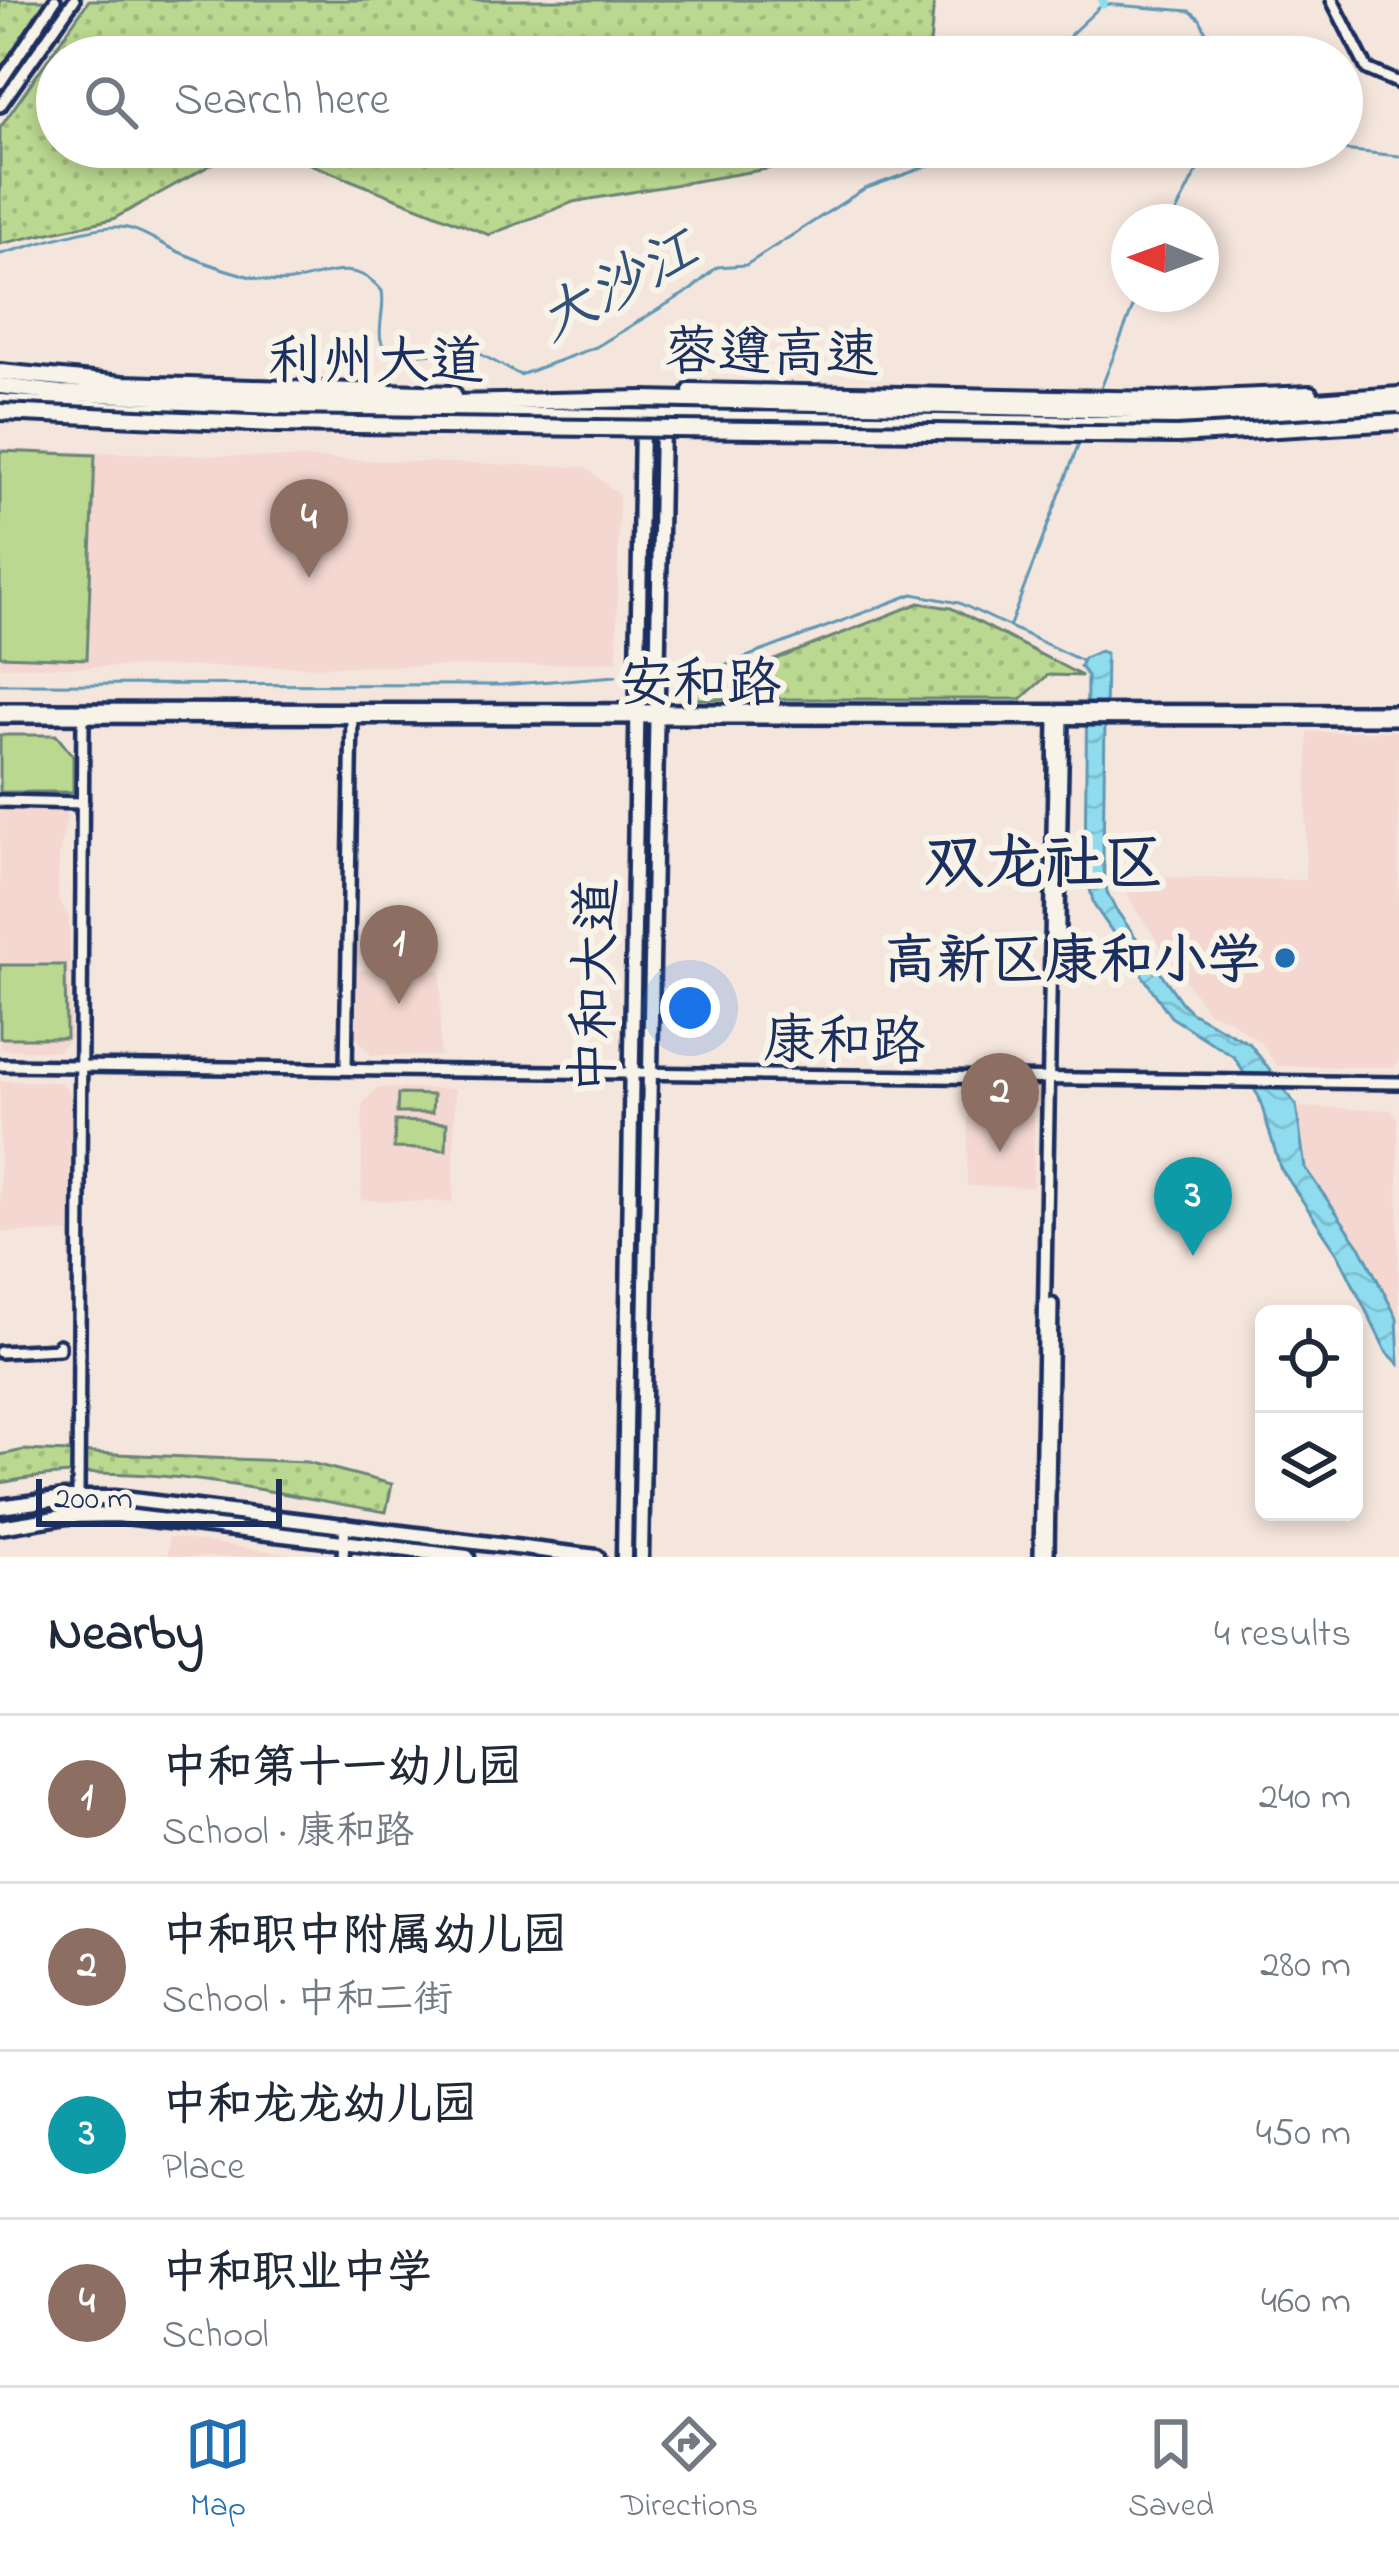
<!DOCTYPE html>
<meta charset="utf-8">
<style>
:root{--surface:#fff;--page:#f2f2f3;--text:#1f2937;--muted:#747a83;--line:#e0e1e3;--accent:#1f6fb2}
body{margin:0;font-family:"Indie Flower","LXGW WenKai TC",sans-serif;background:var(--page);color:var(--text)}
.controls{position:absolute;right:36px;bottom:36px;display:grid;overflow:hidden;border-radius:18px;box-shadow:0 6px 18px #0003}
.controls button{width:108px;height:108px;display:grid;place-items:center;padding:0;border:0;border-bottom:3px solid var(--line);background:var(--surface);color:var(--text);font:60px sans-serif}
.compass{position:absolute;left:1111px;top:204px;width:108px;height:108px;border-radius:50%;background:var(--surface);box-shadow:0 6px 18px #0003;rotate:271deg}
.scale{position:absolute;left:36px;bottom:30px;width:246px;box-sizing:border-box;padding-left:12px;border:6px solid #1b2f5e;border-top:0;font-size:33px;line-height:42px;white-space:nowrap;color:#1b2f5e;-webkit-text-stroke:9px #f7f3e8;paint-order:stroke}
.you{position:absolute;left:690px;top:1008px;width:42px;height:42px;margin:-30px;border:9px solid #fff;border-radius:50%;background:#1a73e8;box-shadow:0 0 0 18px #1a73e833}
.badge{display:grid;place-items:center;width:78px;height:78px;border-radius:50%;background:var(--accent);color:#fff;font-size:39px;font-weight:700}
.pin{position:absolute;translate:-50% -99px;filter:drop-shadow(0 3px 6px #0008)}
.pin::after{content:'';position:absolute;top:63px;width:42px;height:36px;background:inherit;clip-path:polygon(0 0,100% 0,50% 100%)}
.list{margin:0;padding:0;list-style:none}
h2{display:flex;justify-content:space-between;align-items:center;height:156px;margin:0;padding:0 48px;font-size:51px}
h2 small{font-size:39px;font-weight:400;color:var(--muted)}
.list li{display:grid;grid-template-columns:78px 1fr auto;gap:36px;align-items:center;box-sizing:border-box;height:168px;padding:0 48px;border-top:3px solid var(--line)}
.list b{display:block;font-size:45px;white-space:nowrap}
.list p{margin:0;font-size:39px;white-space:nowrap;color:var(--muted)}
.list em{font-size:39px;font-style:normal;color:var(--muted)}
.icon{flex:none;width:66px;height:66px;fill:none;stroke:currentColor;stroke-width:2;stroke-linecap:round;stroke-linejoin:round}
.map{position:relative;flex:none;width:1399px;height:1557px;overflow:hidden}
.search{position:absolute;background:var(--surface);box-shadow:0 6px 18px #0003;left:36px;right:36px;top:36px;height:132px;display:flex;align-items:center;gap:30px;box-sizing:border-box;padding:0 42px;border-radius:66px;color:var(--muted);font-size:45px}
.sheet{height:828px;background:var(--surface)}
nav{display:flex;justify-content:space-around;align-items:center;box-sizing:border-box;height:168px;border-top:3px solid var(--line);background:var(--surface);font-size:33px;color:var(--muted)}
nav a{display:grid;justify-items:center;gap:6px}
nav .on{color:var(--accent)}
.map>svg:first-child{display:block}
.built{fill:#f3d7d0}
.grass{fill:#bbd890;stroke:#6b8477;stroke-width:3}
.park{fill:url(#park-dots);stroke:#6b8477;stroke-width:3}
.water{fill:url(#water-waves);stroke:#6097b4;stroke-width:3}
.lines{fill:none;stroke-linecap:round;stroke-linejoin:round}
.stream{stroke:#6097b4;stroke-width:3}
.canal{stroke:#8edcee;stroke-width:9}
.minor-casing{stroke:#1b2f5e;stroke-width:18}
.major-casing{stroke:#1b2f5e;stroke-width:21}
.highway-casing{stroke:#1b2f5e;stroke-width:22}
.minor{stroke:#f7f3e8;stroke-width:9}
.major{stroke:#f7f3e8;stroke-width:12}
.highway{stroke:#f7f3e8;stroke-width:14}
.highway-bridge-casing{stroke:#1b2f5e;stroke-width:22;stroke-linecap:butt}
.highway-bridge{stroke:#f7f3e8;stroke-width:14}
.poi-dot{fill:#1f6fb2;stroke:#f7f3e8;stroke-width:4.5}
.labels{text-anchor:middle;stroke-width:12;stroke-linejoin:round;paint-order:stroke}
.street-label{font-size:54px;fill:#1b2f5e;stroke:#f7f3e8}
.poi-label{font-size:54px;font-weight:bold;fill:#1b2f5e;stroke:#f7f3e8;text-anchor:end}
.water-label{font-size:57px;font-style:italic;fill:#32527b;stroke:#f7f3e8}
.quarter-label{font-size:60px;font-weight:bold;fill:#1b2f5e;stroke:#f7f3e8}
</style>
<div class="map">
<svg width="1399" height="1557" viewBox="0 0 1399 1557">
<defs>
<pattern id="park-dots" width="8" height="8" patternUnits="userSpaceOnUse" patternTransform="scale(3)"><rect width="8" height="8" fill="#bbd890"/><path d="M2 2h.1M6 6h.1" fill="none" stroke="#a0ba7f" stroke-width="1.8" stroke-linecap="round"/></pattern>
<pattern id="water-waves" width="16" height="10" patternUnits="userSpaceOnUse" patternTransform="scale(3)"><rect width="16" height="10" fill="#8edcee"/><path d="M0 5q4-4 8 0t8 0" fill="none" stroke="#7abdce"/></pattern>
</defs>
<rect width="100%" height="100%" fill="#f5e6dd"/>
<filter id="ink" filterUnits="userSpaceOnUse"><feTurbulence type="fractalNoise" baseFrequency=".00833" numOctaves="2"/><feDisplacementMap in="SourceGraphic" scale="24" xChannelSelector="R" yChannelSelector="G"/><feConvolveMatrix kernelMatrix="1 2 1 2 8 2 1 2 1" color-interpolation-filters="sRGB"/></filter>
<g filter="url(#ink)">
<g class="built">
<path d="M0,449L585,467L619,495L617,661L518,666L0,667Z"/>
<path d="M1399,731V1061L1392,1067L1277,1066L1261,1043L1228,1019L1208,1012L1132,905L1122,877L1305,880L1308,732Z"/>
<path d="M0,803L61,806L67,817L59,854L58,898L69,917L71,1038L58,1051L0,1049Z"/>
<path d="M358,970H441L440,1056L371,1055L356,1037Z"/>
<path d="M0,1081L60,1082L73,1095L70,1233L0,1232Z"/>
<path d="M377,1088L455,1089L453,1202L361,1200L363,1103Z"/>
<path d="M968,1096L1016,1097L1034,1117L1033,1187L967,1186Z"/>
<path d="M1296,1107L1391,1110L1398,1119L1399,1325L1361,1248L1305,1168Z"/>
<path d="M169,1537L297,1555L298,1557H168Z"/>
</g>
<g class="grass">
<path d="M0,451L95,455L87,659L0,656Z"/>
<path d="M0,735H56L73,756V792H0Z"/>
<path d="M0,965H65L66,1038H0Z"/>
<path d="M398,1094L433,1095L432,1113H397Z"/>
<path d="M395,1121L447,1123L446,1150L394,1148Z"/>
</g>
<g class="park">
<path d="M0,0H49L0,72Z"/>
<path d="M89,0H934L929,57H57V147H243L113,219L0,244V128Z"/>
<path d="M267,147H837L819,160L573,202L489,235Z"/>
<path d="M919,603L951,608L1082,676L1048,675L1021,699H695L677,686L754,668Z"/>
<path d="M24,1450L307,1462L392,1484L386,1512C261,1491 126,1456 0,1483V1455Z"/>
</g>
<path class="water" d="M1100,651L1106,653L1103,859L1107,892L1115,908L1182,1003L1191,1012L1250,1044L1296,1105L1305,1168L1361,1248L1397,1318L1399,1364L1386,1351L1338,1254L1280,1167L1259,1097L1234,1057L1171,1017L1094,905L1085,869L1087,676L1080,666L1084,658Z"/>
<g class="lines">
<g class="stream">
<path d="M1060,57L1071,34L1103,4L1190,11L1200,19L1217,57"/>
<path d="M1314,147L1399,156"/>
<path d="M1171,222L1209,147"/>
<path d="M0,254C30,247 92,225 119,227C141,228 160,244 179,252C207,264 239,275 269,281C310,288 348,249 382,291C387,315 368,344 395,356L462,351L482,355L520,375L596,347L692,289L717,267L746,265L864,189L928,166L961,147"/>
<path d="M1098,396L1138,294"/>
<path d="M1010,625L1081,438"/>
<path d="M686,672L728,664L913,594L959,603L1082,661"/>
<path d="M0,684L500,685L616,676"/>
</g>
<path class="canal" d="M1103,0V4"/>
<g class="minor-casing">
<g id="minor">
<path d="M1332,0L1367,69L1399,83"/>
<path d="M0,83L55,0"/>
<path d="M0,106L74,0"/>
<path d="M0,709L1399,711"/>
<path d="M0,717L1399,719"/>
<path d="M0,801L83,803"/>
<path d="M1058,970L1063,717"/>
<path d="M0,1065L1399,1083"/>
<path d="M346,1068L352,714"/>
<path d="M0,1352L59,1349V1345"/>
<path d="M78,1498L83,714"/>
<path d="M343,1557L345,1524"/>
<path d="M1040,1557L1055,721"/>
<path d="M1048,1557L1052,1304"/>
</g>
</g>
<g class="major-casing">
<g id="major">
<path d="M0,1507L65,1498H115L597,1557"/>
<path d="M0,1527L68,1516L117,1515L467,1557"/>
<path d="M624,1557L642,423"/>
<path d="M641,1557L662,424"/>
</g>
</g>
<g class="highway-casing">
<g id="highway">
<path d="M0,372L123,384L453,394"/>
<path d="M0,386L61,393L407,404L643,399L1176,411L1399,395"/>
<path d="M691,391L1164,400L1310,394"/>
<path d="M0,402L109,409L1071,424H1176L1399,406"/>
</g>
</g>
<use href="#minor" class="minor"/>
<use href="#major" class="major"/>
<use href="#highway" class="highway"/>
<g class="highway-bridge-casing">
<path id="highway-bridge" d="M0,412L274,424L1177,435L1399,422"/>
</g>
<use href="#highway-bridge" class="highway-bridge"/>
</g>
</g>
<circle class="poi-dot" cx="1285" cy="958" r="12"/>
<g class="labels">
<g class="street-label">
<text transform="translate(772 351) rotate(1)" y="19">蓉遵高速</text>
<text x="376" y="378">利州大道</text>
<text x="700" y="700">安和路</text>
<text transform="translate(593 986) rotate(-89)" y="19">中和大道</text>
<text transform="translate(844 1039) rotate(1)" y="19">康和路</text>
</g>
<g class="poi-label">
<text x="1261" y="977">高新区康和小学</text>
</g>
<g class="water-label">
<text transform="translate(617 283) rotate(-28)" y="20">大沙江</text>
</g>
<g class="quarter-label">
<text x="1044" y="882">双龙社区</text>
</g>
</g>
</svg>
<div class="controls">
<button><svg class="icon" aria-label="locate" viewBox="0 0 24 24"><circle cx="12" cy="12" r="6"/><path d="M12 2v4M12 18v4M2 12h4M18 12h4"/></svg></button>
<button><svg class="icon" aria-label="layers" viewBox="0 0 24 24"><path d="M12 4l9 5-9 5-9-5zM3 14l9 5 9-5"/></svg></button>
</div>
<svg class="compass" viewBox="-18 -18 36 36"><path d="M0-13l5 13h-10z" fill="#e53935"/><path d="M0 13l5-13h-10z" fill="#747a83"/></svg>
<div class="scale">200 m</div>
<div class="you"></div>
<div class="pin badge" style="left:399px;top:1004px;background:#8d6e63">1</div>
<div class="pin badge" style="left:1000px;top:1152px;background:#8d6e63">2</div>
<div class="pin badge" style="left:1193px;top:1256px;background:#0f9aa8">3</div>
<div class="pin badge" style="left:309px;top:578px;background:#8d6e63">4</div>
<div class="search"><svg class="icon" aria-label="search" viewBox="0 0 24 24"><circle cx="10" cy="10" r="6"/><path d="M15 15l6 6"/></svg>Search here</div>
</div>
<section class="sheet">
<h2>Nearby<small>4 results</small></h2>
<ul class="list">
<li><span class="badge" style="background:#8d6e63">1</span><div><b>中和第十一幼儿园</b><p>School · 康和路</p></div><em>240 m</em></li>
<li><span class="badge" style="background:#8d6e63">2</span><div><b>中和职中附属幼儿园</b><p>School · 中和二街</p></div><em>280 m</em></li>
<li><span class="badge" style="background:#0f9aa8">3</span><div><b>中和龙龙幼儿园</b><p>Place</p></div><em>450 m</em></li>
<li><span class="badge" style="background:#8d6e63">4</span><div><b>中和职业中学</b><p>School</p></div><em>460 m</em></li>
</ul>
</section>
<nav>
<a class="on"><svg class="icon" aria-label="map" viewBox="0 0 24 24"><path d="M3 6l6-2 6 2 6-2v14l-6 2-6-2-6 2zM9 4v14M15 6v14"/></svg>Map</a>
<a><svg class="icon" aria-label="directions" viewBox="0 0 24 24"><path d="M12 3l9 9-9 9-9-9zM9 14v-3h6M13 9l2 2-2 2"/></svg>Directions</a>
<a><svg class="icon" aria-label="saved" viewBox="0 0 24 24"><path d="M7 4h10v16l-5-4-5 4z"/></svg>Saved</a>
</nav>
